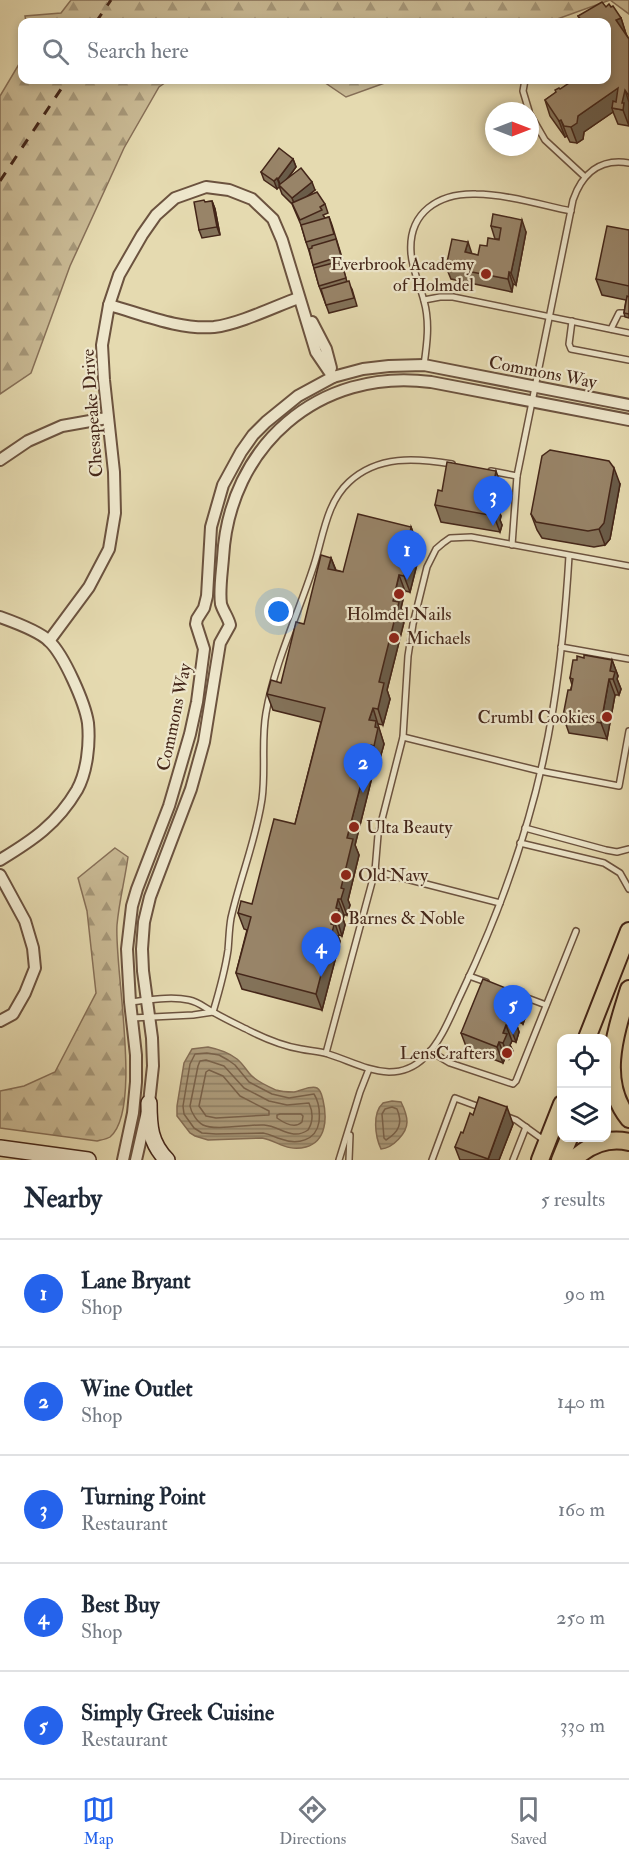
<!DOCTYPE html>
<style>
:root{--surface:#fff;--page:#f6f6f7;--text:#1f2937;--muted:#747a83;--line:#e0e1e3;--accent:#2563eb}
body{margin:0;font-family:"IM FELL Double Pica",serif;background:var(--page);color:var(--text)}
.controls{position:absolute;right:18px;bottom:18px;display:grid;overflow:hidden;border-radius:12px;box-shadow:0 3px 9px #0003}
.controls button{width:54px;height:54px;display:grid;place-items:center;padding:0;border:0;border-bottom:2px solid var(--line);background:var(--surface);color:var(--text);font:30px sans-serif}
.compass{position:absolute;left:485px;top:102px;width:54px;height:54px;border-radius:50%;background:var(--surface);box-shadow:0 3px 9px #0003;rotate:90deg}
.you{position:absolute;left:279px;top:612px;width:21px;height:21px;margin:-15px;border:4px solid #fff;border-radius:50%;background:#1a73e8;box-shadow:0 0 0 9px #1a73e833}
.badge{display:grid;place-items:center;width:39px;height:39px;border-radius:50%;background:var(--accent);color:#fff;font-size:20px;font-weight:700}
.pin{position:absolute;translate:-50% -50px;filter:drop-shadow(0 2px 3px #0008)}
.pin::after{content:'';position:absolute;top:32px;width:21px;height:18px;background:inherit;clip-path:polygon(0 0,100% 0,50% 100%)}
.list{margin:0;padding:0;list-style:none}
h2{display:flex;justify-content:space-between;align-items:center;height:78px;margin:0;padding:0 24px;font-size:26px}
h2 small{font-size:20px;font-weight:400;color:var(--muted)}
.list li{display:grid;grid-template-columns:39px 1fr auto;gap:18px;align-items:center;box-sizing:border-box;height:108px;padding:0 24px;border-top:2px solid var(--line)}
.list b{display:block;font-size:22px;white-space:nowrap}
.list p{margin:0;font-size:20px;white-space:nowrap;color:var(--muted)}
.list em{font-size:20px;font-style:normal;color:var(--muted)}
.icon{flex:none;width:33px;height:33px;fill:none;stroke:currentColor;stroke-width:2;stroke-linecap:round;stroke-linejoin:round}
.map{position:relative;flex:none;width:629px;height:1160px;overflow:hidden}
.search{position:absolute;background:var(--surface);box-shadow:0 3px 9px #0003;left:18px;right:18px;top:18px;height:66px;display:flex;align-items:center;gap:15px;box-sizing:border-box;padding:0 21px;border-radius:12px;color:var(--muted);font-size:22px}
.sheet{height:618px;background:var(--surface)}
nav{display:flex;justify-content:space-around;align-items:center;box-sizing:border-box;height:84px;border-top:2px solid var(--line);background:var(--surface);font-size:16px;color:var(--muted)}
nav a{display:grid;justify-items:center;gap:3px}
nav .on{color:var(--accent)}
.map>svg:first-child{display:block}
.forest{fill:url(#forest-firs);stroke:#877058;stroke-width:1.5}
.water{fill:url(#water-rules);stroke:#846d55;stroke-width:1.5}
.lines{fill:none;stroke-linecap:round;stroke-linejoin:round}
.shore{stroke:#79624b;stroke-width:1.5}
.service-casing{stroke:#6c533f;stroke-width:8}
.minor-casing{stroke:#6c533f;stroke-width:14}
.secondary-casing{stroke:#442619;stroke-width:18}
.trunk-casing{stroke:#442619;stroke-width:20}
.service{stroke:#eee7cc;stroke-width:5}
.minor{stroke:#eee7cc;stroke-width:10}
.secondary{stroke:#eee7cc;stroke-width:15}
.trunk{stroke:#e5dab0;stroke-width:16}
.rail{stroke:#442619;stroke-width:3;stroke-dasharray:10 10;stroke-linecap:butt}
.wall{fill:#837259;stroke:#442619;stroke-width:1.5}
.shaded-wall{fill:#6a5c49;stroke:#442619;stroke-width:1.5}
.building{fill:#988468;stroke:#442619;stroke-width:1.5}
.poi-dot{fill:#8f2418;stroke:#eee7cc;stroke-width:2}
.labels{text-anchor:middle;stroke-width:4.5;stroke-linejoin:round;paint-order:stroke}
.poi-label{font-size:18px;fill:#442619;stroke:#eee7cc;text-anchor:start}
.street-label{font-size:18px;fill:#442619;stroke:#eee7cc}
</style>
<div class="map">
<svg width="629" height="1160" viewBox="0 0 629 1160">
<defs>
<pattern id="forest-firs" width="22" height="20" patternUnits="userSpaceOnUse" patternTransform="scale(1.5)"><rect width="22" height="20" fill="#cabb96"/><path d="M5 1l3.5 6h-7zM16 11l3.5 6h-7z" fill="#a6987a"/></pattern>
<pattern id="water-rules" width="6" height="5" patternUnits="userSpaceOnUse" patternTransform="scale(1.5)"><rect width="6" height="5" fill="#ae9d7d"/><path d="M0 2.5h6" fill="none" stroke="#8f8066"/></pattern>
</defs>
<rect width="100%" height="100%" fill="#e5dab0"/>
<filter id="stains"><feTurbulence type="fractalNoise" baseFrequency=".00333" numOctaves="4"/><feColorMatrix values="0 0 0 0 .2 0 0 0 0 .09 0 0 0 0 .02 0 0 0 .5 -.17"/></filter>
<radialGradient id="worn" r=".72"><stop offset=".6" stop-color="#630" stop-opacity="0"/><stop offset="1" stop-color="#630" stop-opacity=".3"/></radialGradient>
<g class="forest">
<path d="M71,0H629V14L610,0L549,22H26L25,16L61,13Z"/>
<path d="M22,59V80H169L159,87L124,148L70,266L31,373L0,394V96Z"/>
<path d="M321,80H393L346,97Z"/>
<path d="M115,848L128,857C125,879 119,902 117,925C114,968 143,1110 110,1137C107,1139 101,1140 97,1141L0,1128V1091L24,1086L55,1072L96,993L87,911L78,878Z"/>
</g>
<g class="water">
<path d="M208,1047C218,1049 228,1052 237,1059C242,1063 245,1068 249,1073C255,1081 267,1086 276,1090C282,1092 288,1092 294,1092C301,1091 311,1085 317,1088C321,1090 322,1096 323,1100C327,1117 327,1141 306,1147C287,1152 278,1141 262,1138L208,1140L195,1136L190,1133L177,1116V1106L184,1063L192,1049Z"/>
<path d="M392,1101L401,1102C404,1108 407,1115 407,1122C407,1133 393,1148 381,1149C375,1136 372,1113 383,1103Z"/>
</g>
<g class="lines">
<g class="shore">
<path d="M207,1053L219,1055L228,1060L235,1065L249,1082L272,1094L289,1098L314,1094C319,1102 320,1113 319,1122C316,1141 297,1145 281,1139C274,1137 270,1134 263,1133L216,1134L202,1133L194,1128L184,1114L183,1106L190,1064L195,1054Z"/>
<path d="M206,1060L224,1066L244,1088L269,1101L287,1105L309,1103C313,1112 313,1122 308,1130C292,1141 280,1126 264,1125C249,1124 215,1131 203,1125C197,1122 191,1112 190,1106L198,1066L200,1061Z"/>
<path d="M209,1070L223,1076L240,1096L269,1111V1115L216,1118L206,1116L199,1106L206,1072Z"/>
<path d="M392,1107L397,1109C403,1123 399,1132 386,1140L384,1138L382,1114L385,1109Z"/>
<path d="M280,1114H301L303,1116L302,1122C295,1129 284,1123 277,1118V1115Z"/>
</g>
<g class="service-casing">
<g id="service">
<path d="M525,80L523,91L529,111"/>
<path d="M530,114L545,140L585,177"/>
<path d="M424,300L440,297H453L629,333"/>
<path d="M572,321L569,344L571,349L629,360"/>
<path d="M611,329L619,313H629"/>
<path d="M424,365C427,344 430,322 424,301C420,285 412,269 411,253C408,212 439,193 476,194C504,194 542,205 571,211"/>
<path d="M491,471L517,476"/>
<path d="M512,545L517,476L573,200C582,174 600,158 629,163"/>
<path d="M561,647L629,659"/>
<path d="M403,737L540,771L619,786L629,731"/>
<path d="M525,828L606,850L617,852L629,849"/>
<path d="M520,843L604,863L620,873L629,889"/>
<path d="M375,871L500,903"/>
<path d="M469,976L486,982"/>
<path d="M514,993L546,1005"/>
<path d="M130,1002C149,1000 171,996 189,1000C199,1002 205,1008 213,1012C225,1019 238,1025 250,1031C266,1039 283,1046 301,1049C310,1051 319,1051 328,1054C348,1060 367,1071 389,1072C403,1072 415,1067 425,1057C442,1040 451,1015 461,994C504,904 537,808 553,709C561,659 566,607 569,556"/>
<path d="M213,1012C219,992 225,971 228,950C229,940 229,929 231,918C240,878 256,840 262,799C266,770 261,741 266,713C275,661 298,615 314,565C323,538 326,503 349,482C378,455 416,458 452,464"/>
<path d="M132,1018L193,1015L213,1012"/>
<path d="M430,1051L450,1063L513,1084L516,1081L576,931"/>
<path d="M326,1053L375,871L378,835L403,737L408,656L413,624L427,567L436,549L443,543L450,538L471,537L629,566"/>
<path d="M505,1116L516,1120L545,1141"/>
<path d="M339,1160L360,1092L369,1069"/>
<path d="M349,1160L350,1135"/>
<path d="M432,1160L455,1098L482,1108"/>
<path d="M513,1160L526,1127"/>
</g>
</g>
<g class="minor-casing">
<g id="minor">
<path d="M109,305C142,314 179,330 214,327C239,324 274,307 298,298"/>
<path d="M312,322L326,349L331,368"/>
<path d="M0,460L28,441L62,426L107,418"/>
<path d="M0,617C14,622 39,631 49,641C64,655 85,703 88,723C90,744 87,772 77,790C57,824 33,840 0,860"/>
<path d="M49,641L89,587L109,549L115,513L114,472L104,380L102,345L109,305L119,275L142,235L156,215L175,198L206,187L229,190L252,199L273,219L282,240L316,352L333,377"/>
<path d="M0,875L25,921L33,948L35,968L25,993L13,1014L0,1021"/>
<path d="M123,1160L133,1113L136,1082V1055L130,1002L127,949L132,906L137,889L169,806L190,734L197,702L204,649L196,624L197,619L204,608L207,596L211,527L223,485L241,452L253,435L266,422L298,396L333,377L363,369L389,366L424,365L629,405"/>
<path d="M136,1160L149,1103L153,1066L152,1038L143,971L142,949L144,922L150,897L191,789L204,742L220,643L230,625C228,617 223,611 221,604C219,590 222,572 223,558C229,446 319,367 431,382L629,420"/>
</g>
</g>
<g class="secondary-casing">
<g id="secondary">
<path d="M149,1103C149,1126 150,1143 167,1160"/>
<path d="M0,1148L88,1160"/>
</g>
</g>
<g class="trunk-casing">
<g id="trunk">
<path d="M629,989C616,1031 598,1081 629,1119"/>
<path d="M587,1038L629,931"/>
<path d="M540,1160L562,1104"/>
<path d="M560,1160L569,1138"/>
<path d="M573,1160C589,1145 607,1137 629,1142"/>
</g>
</g>
<use href="#service" class="service"/>
<use href="#minor" class="minor"/>
<use href="#secondary" class="secondary"/>
<use href="#trunk" class="trunk"/>
<g class="rail">
<path d="M96,22L111,0"/>
<path d="M0,181L67,80"/>
</g>
</g>
<g class="wall">
<path d="M606,7L621,18L626,34L629,39V126L618,124L613,112L584,132L583,139L577,143L570,142L567,136L565,137L550,116L545,100L571,82L570,80H606V22H581L578,16Z"/>
<path d="M293,159L296,167L287,180L315,190L306,197L325,204L328,213L323,215L325,218L329,217L332,225L344,264L342,265L347,282L352,289L357,306L329,313L319,286L309,251L306,242L301,225L292,204L282,194L279,186L277,189L264,180L261,172Z"/>
<path d="M212,201L215,209L220,235L202,238L199,230L205,202Z"/>
<path d="M491,226L526,232L516,285L513,284L512,292L451,279L446,267L472,254L478,255L487,246L499,240V239H495Z"/>
<path d="M629,230V318L625,317L624,313L626,300L602,295L596,279Z"/>
<path d="M620,484L610,539L605,545L594,547L542,538L537,530L531,514Z"/>
<path d="M502,488L498,509L501,516L500,520L502,525L500,532L441,522L435,505L442,491Z"/>
<path d="M411,527L417,543L416,549L419,556L410,592L405,591L401,608L405,618L387,690L390,699L383,725L378,724V726L384,744L379,762L376,761L355,845L359,855L348,900L350,905L347,915H344L343,919L345,925L342,936L339,935L338,936L340,941L322,1010L242,989L236,973L247,930L244,929L238,913L252,904L295,824L321,722L273,710L267,694L281,683L331,558L336,570L343,572Z"/>
<path d="M584,658L612,660L618,676L617,679L621,689L619,695H615L607,739L569,733L563,716L572,685L570,678L577,660Z"/>
<path d="M518,993L526,1015L523,1024L519,1022L517,1026L519,1032L516,1042L512,1041L510,1045L513,1051L509,1059L505,1058L503,1063L467,1049L461,1033Z"/>
<path d="M473,1115L513,1124L499,1160H460L455,1147Z"/>
</g>
<g class="shaded-wall">
<path d="M621,18L626,34L622,37L616,20Z"/>
<path d="M618,88L625,90L629,102V126L623,110L612,108L613,112L584,132L583,139L577,143L571,127L578,116Z"/>
<path d="M561,120L567,136L565,137L559,121Z"/>
<path d="M293,159L296,167L281,187L278,179Z"/>
<path d="M277,178L280,186L277,189L274,181Z"/>
<path d="M312,182L315,190L295,206L292,198Z"/>
<path d="M212,201L215,209L220,235L217,227Z"/>
<path d="M522,220L526,232L516,285L511,273Z"/>
<path d="M468,242L472,254L465,252Z"/>
<path d="M509,272L513,284L512,292L508,279Z"/>
<path d="M614,468L620,484L610,539L605,545L599,529Z"/>
<path d="M496,471L502,488L498,509L501,516L500,520L502,525L500,532L494,516L491,499Z"/>
<path d="M411,527L417,543L416,549L419,556L410,592L404,576L409,539Z"/>
<path d="M331,558L337,574L328,569Z"/>
<path d="M399,575L405,591L401,608L405,618L387,690L390,699L383,725L378,709L379,682L393,601Z"/>
<path d="M612,660L618,676L617,679L621,689L619,695L610,671Z"/>
<path d="M609,679L615,695L607,739L601,723Z"/>
<path d="M373,708L384,744L379,762L374,746L369,720Z"/>
<path d="M371,745L376,761L355,845L359,855L348,900L350,905L347,915L341,899V888L347,838Z"/>
<path d="M338,899L344,915L343,919L345,925L342,936L337,919L336,908Z"/>
<path d="M333,918L339,935L338,936L340,941L322,1010L316,994Z"/>
<path d="M518,993L526,1015L523,1024L517,1008L516,997Z"/>
<path d="M513,1006L519,1022L517,1026L519,1032L516,1042L510,1026V1015Z"/>
<path d="M506,1025L512,1041L510,1045L513,1051L509,1059L503,1043V1033Z"/>
<path d="M499,1042L505,1058L503,1063L497,1047Z"/>
<path d="M507,1107L513,1124L499,1160H488Z"/>
</g>
<g class="building">
<path d="M602,2L606,7L609,4L611,7L613,6L621,18L616,20L629,39V96L625,90L622,103H624L623,110L612,108L613,101L616,102L618,88L578,116L577,123L571,127L564,126L561,120L559,121L545,100L556,92L555,90L559,88L560,89L572,81L570,80H606V22H583L578,16Z"/>
<path d="M279,148L293,159L278,179L277,178L274,181L261,172Z"/>
<path d="M301,168L312,182L292,198L279,185Z"/>
<path d="M317,192L325,204L320,207L322,210L300,220L292,203Z"/>
<path d="M204,200L205,202L212,201L217,227L199,230L194,202Z"/>
<path d="M493,214L522,220L511,273L509,272L508,279L446,267L452,239L468,242L465,252L478,255L480,245L487,246L488,238L499,240L501,228L491,226Z"/>
<path d="M329,217L334,234L306,242L301,225Z"/>
<path d="M607,226L629,230V286L596,279Z"/>
<path d="M336,239L341,256L313,265L309,249L312,248V246Z"/>
<path d="M337,262L338,265L342,264L346,278L319,286L314,268Z"/>
<path d="M349,281L354,298L326,305L321,289Z"/>
<path d="M627,296L629,297V314L624,313Z"/>
<path d="M550,450L609,461L614,468L604,523L599,529L588,531L536,522L531,514L542,456Z"/>
<path d="M447,462L496,471L491,499L495,500L493,508L496,509L494,516L435,505L438,490L442,491Z"/>
<path d="M358,514L411,527L409,539L413,540L404,576L399,575L393,601L399,602L379,682L384,683L378,709L373,708L369,720L376,721L375,727L378,728L374,746L371,745L347,838L353,839L341,888L344,889L341,899H338L336,908L339,909L337,919L333,918L331,924L334,925L316,994L236,973L251,917L238,913L241,901L252,904L274,819L295,824L325,708L267,694L271,680L281,683L296,622L304,624L321,555L331,558L328,569L343,572Z"/>
<path d="M584,655L612,660L610,671L615,672L613,679H609L601,723L563,716L568,690H571L573,679L570,678L573,660H577V656L584,658Z"/>
<path d="M483,979L518,993L516,997L520,999L517,1008L513,1006L510,1015L514,1016L510,1026L506,1025L503,1033L507,1034L503,1043L499,1042L497,1047L461,1033Z"/>
<path d="M479,1097L507,1107L488,1159L455,1147L461,1132L463,1133L470,1113L473,1115Z"/>
</g>
<g class="poi-dot">
<circle cx="486" cy="274" r="6"/>
<circle cx="399" cy="594" r="6"/>
<circle cx="394" cy="638" r="6"/>
<circle cx="607" cy="717" r="6"/>
<circle cx="354" cy="827" r="6"/>
<circle cx="346" cy="875" r="6"/>
<circle cx="336" cy="918" r="6"/>
<circle cx="507" cy="1053" r="6"/>
</g>
<g class="labels">
<g class="poi-label">
<text x="474" y="270" text-anchor="end">Everbrook Academy<tspan x="474" dy="21">of Holmdel</tspan></text>
<text x="399" y="620" text-anchor="middle">Holmdel Nails</text>
<text x="406" y="644">Michaels</text>
<text x="595" y="723" text-anchor="end">Crumbl Cookies</text>
<text x="366" y="833">Ulta Beauty</text>
<text x="358" y="881">Old Navy</text>
<text x="348" y="924">Barnes &amp; Noble</text>
<text x="495" y="1059" text-anchor="end">LensCrafters</text>
</g>
<g class="street-label">
<text transform="translate(543 372) rotate(11)" y="6">Commons Way</text>
<text transform="translate(92 413) rotate(-94)" y="6">Chesapeake Drive</text>
<text transform="translate(174 717) rotate(-78)" y="6">Commons Way</text>
</g>
</g>
<rect width="100%" height="100%" filter="url(#stains)"/>
<rect width="100%" height="100%" fill="url(#worn)"/>
</svg>
<div class="controls">
<button><svg class="icon" aria-label="locate" viewBox="0 0 24 24"><circle cx="12" cy="12" r="6"/><path d="M12 2v4M12 18v4M2 12h4M18 12h4"/></svg></button>
<button><svg class="icon" aria-label="layers" viewBox="0 0 24 24"><path d="M12 4l9 5-9 5-9-5zM3 14l9 5 9-5"/></svg></button>
</div>
<svg class="compass" viewBox="-18 -18 36 36"><path d="M0-13l5 13h-10z" fill="#e53935"/><path d="M0 13l5-13h-10z" fill="#747a83"/></svg>
<div class="you"></div>
<div class="pin badge" style="left:407px;top:580px">1</div>
<div class="pin badge" style="left:363px;top:793px">2</div>
<div class="pin badge" style="left:493px;top:526px">3</div>
<div class="pin badge" style="left:321px;top:977px">4</div>
<div class="pin badge" style="left:513px;top:1035px">5</div>
<div class="search"><svg class="icon" aria-label="search" viewBox="0 0 24 24"><circle cx="10" cy="10" r="6"/><path d="M15 15l6 6"/></svg>Search here</div>
</div>
<section class="sheet">
<h2>Nearby<small>5 results</small></h2>
<ul class="list">
<li><span class="badge">1</span><div><b>Lane Bryant</b><p>Shop</p></div><em>90 m</em></li>
<li><span class="badge">2</span><div><b>Wine Outlet</b><p>Shop</p></div><em>140 m</em></li>
<li><span class="badge">3</span><div><b>Turning Point</b><p>Restaurant</p></div><em>160 m</em></li>
<li><span class="badge">4</span><div><b>Best Buy</b><p>Shop</p></div><em>250 m</em></li>
<li><span class="badge">5</span><div><b>Simply Greek Cuisine</b><p>Restaurant</p></div><em>330 m</em></li>
</ul>
</section>
<nav>
<a class="on"><svg class="icon" aria-label="map" viewBox="0 0 24 24"><path d="M3 6l6-2 6 2 6-2v14l-6 2-6-2-6 2zM9 4v14M15 6v14"/></svg>Map</a>
<a><svg class="icon" aria-label="directions" viewBox="0 0 24 24"><path d="M12 3l9 9-9 9-9-9zM9 14v-3h6M13 9l2 2-2 2"/></svg>Directions</a>
<a><svg class="icon" aria-label="saved" viewBox="0 0 24 24"><path d="M7 4h10v16l-5-4-5 4z"/></svg>Saved</a>
</nav>
